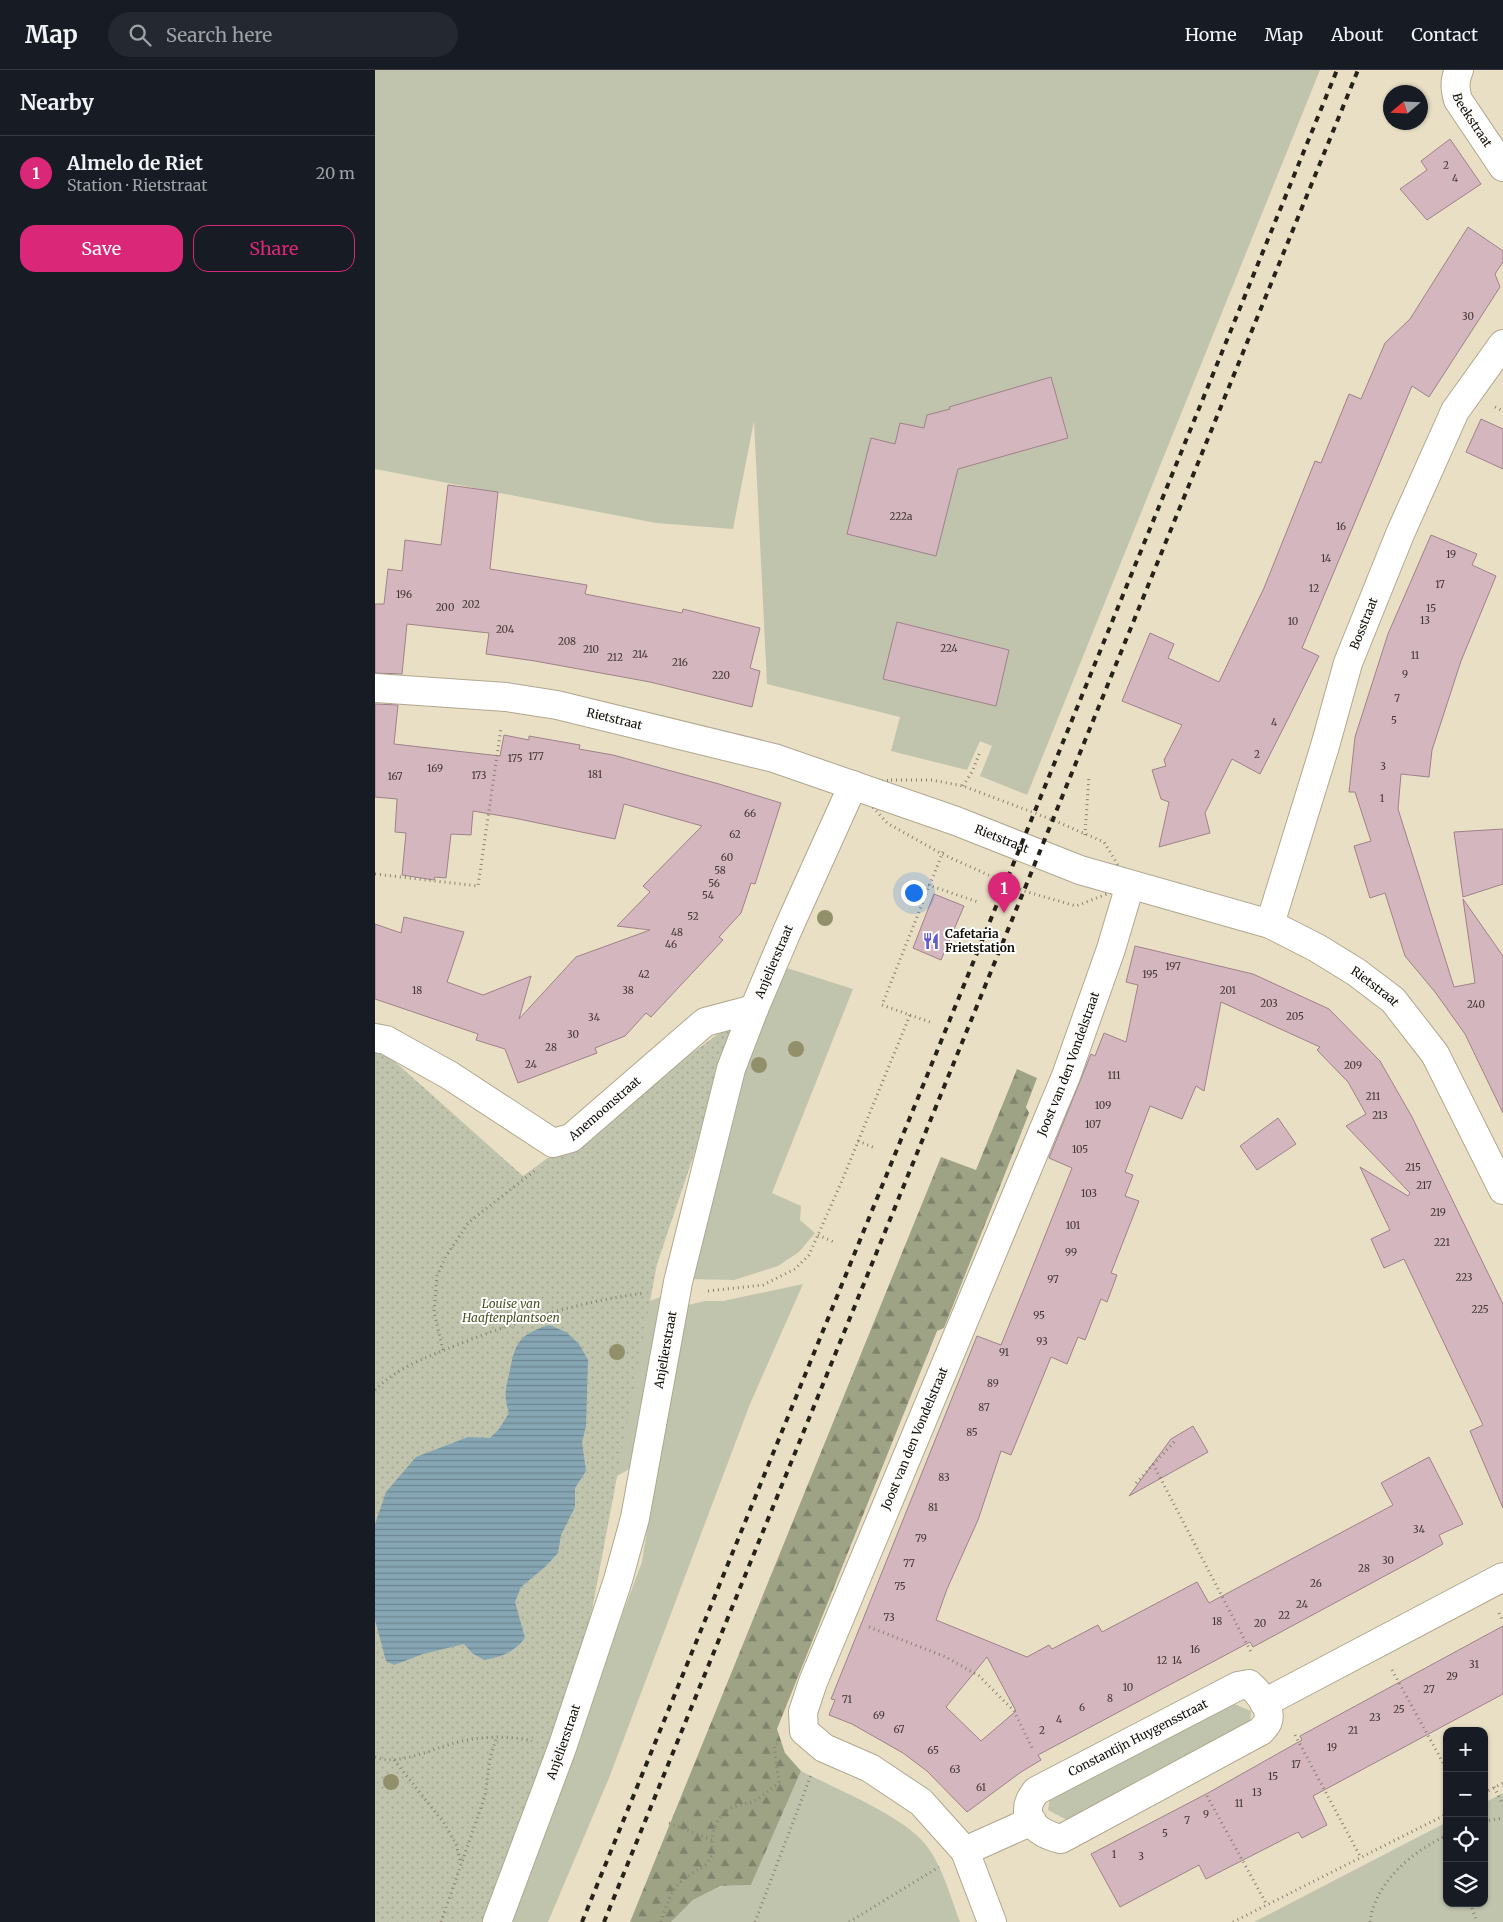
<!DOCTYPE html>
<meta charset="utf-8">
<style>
:root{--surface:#171b24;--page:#242831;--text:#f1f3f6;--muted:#9ea1a6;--line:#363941;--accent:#db2777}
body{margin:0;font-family:Merriweather,serif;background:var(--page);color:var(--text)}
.controls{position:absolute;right:15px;bottom:15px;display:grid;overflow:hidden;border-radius:10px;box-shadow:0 1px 4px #0004}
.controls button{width:45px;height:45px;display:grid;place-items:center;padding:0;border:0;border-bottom:1px solid var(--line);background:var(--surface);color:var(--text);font:25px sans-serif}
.compass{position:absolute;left:1008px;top:15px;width:45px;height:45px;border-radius:50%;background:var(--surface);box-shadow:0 1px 4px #0004;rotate:251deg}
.you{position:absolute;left:538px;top:822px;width:18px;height:18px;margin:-12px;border:4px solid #fff;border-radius:50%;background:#1a73e8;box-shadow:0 0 0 8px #1a73e833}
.badge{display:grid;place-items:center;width:32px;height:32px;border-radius:50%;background:var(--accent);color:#fff;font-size:16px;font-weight:700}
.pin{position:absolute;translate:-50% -41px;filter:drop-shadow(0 1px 2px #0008)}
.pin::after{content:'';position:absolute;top:26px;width:18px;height:15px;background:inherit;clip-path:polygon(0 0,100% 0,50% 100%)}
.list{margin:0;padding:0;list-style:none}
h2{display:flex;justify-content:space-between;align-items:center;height:65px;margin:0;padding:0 20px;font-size:21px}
h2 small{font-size:16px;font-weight:400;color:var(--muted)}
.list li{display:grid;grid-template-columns:32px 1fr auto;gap:15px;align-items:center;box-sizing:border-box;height:75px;padding:0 20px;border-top:1px solid var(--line)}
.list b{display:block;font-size:19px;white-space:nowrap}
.list p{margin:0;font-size:16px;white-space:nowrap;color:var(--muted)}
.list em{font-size:16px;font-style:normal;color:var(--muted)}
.actions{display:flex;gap:10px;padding:15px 20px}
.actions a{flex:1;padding:11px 0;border:1px solid var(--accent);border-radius:15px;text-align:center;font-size:18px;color:var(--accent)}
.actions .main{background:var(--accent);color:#fff}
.icon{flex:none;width:28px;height:28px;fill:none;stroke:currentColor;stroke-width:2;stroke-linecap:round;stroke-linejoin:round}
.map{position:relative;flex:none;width:1128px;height:1852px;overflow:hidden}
header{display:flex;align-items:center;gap:30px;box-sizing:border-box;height:70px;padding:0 25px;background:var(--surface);border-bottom:1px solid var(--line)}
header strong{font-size:24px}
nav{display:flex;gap:28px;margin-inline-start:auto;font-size:18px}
.search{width:350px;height:45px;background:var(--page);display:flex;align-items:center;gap:12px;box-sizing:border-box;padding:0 18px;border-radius:28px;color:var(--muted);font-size:19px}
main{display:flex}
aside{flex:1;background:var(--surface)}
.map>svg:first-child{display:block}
.green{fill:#c0c4ad}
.forest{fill:url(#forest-firs)}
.park{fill:url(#park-dots)}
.water{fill:url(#water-rules)}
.building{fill:#d4b6be;stroke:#9e828a;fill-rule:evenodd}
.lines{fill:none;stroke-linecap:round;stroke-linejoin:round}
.minor-casing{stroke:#b0a78e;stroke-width:30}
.path{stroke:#898270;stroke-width:3;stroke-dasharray:1 4;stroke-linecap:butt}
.minor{stroke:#fff;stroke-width:28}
.rail{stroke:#272219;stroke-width:4;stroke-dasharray:6 6;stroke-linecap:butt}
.tree{fill:#92906a}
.labels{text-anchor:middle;stroke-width:4;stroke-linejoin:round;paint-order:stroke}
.number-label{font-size:10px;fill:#423733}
.street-label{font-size:12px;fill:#110d05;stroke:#fff}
.poi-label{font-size:12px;font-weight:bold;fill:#110d05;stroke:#fff;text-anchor:start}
.park-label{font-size:12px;font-style:italic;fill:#4b5020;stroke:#fff}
</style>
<header>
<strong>Map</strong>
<div class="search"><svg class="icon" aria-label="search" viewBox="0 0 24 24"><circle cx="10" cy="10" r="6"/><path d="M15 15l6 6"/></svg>Search here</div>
<nav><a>Home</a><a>Map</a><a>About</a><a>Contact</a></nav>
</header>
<main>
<aside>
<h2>Nearby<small></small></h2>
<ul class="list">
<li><span class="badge">1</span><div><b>Almelo de Riet</b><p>Station · Rietstraat</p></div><em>20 m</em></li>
</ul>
<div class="actions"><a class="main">Save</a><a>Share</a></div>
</aside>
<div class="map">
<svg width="1128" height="1852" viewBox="0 0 1128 1852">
<defs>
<pattern id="forest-firs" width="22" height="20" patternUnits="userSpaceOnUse" patternTransform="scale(1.25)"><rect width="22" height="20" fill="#9ea386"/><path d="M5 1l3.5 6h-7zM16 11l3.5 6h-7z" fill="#7f836c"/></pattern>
<pattern id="park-dots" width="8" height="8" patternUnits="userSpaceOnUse" patternTransform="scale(1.25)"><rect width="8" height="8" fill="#c0c4ad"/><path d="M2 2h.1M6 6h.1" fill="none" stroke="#a4a793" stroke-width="1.8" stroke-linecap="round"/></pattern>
<pattern id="water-rules" width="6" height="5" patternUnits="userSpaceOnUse" patternTransform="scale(1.25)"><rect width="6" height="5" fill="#86a6b4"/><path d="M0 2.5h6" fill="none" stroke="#6c8690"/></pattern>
</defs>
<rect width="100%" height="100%" fill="#e9dfc5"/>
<g class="green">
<path d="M0,0H945L652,725L605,706L617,676L605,671L592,700L516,681L525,647L392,614L379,351L358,459L281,453L0,399Z"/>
<path d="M412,898L478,919L397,1123L426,1136L425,1150L440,1163L424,1182L403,1196L359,1210L313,1209L369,991Z"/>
<path d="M428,1214L375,1334L234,1708L173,1852H132L267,1492L295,1314L306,1257L313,1235L330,1231H348Z"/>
<path d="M288,1226L258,1397L242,1406L191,1262Z"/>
<path d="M857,1633L876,1641L875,1656L694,1751L673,1740L676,1719Z"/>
<path d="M426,1701C459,1718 529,1746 551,1775C568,1797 575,1826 585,1852H296L318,1830L347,1816L376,1815Z"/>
<path d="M1128,1723V1852H879L1072,1752V1833H1109V1733Z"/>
</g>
<path class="forest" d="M642,999L662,1008L651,1037L654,1043L569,1258L562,1261L402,1659L410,1683L426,1701L376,1815L346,1816L318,1830L296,1852H255L566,1087L601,1100Z"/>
<path class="park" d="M365,948L282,1194L198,1641L115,1852H0V974L148,1106Z"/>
<path class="water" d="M174,1255L191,1262L204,1274L213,1290L211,1356L207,1372L211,1401L200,1418V1437L186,1465L183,1483L170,1497L146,1517L140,1532L150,1568C139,1582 127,1587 109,1590L97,1583L89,1574L48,1584L19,1595L11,1591L0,1550V1454L11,1422L41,1387L93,1367L115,1368L124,1359L134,1343C129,1327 130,1321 134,1305C140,1274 142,1265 174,1255Z"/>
<g class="building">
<path d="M1075,69L1106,114L1052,150L1025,119L1052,100L1046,91Z"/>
<path d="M1093,157L1128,181V192L1120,204L1125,217L1054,327L1037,316L927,578L944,586L915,645L885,704L857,689L830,743L835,763L784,777L794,732L786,729L777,700L791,696L789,690L807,655L747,631L775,563L799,574L793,588L844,612L889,518L940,391L946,393L974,324L986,329L1010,273L1035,249Z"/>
<path d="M676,307L693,368L583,399L561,486L472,464L496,368L520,374L525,353L549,358L552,345L575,339L574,337Z"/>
<path d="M1106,349L1128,359V399L1091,382Z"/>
<path d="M73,415L123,422L115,499L212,515L210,524L307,543L308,539L385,558L375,598L385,601L377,637L275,612L160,591L111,584L114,563L32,554L27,604L0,603V534H9L13,499L27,501L30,470L66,475Z"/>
<path d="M1056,465L1102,484L1097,495L1121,506L1086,591L1057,680L1054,707L1026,704L1023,739L1079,917L1100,913L1088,829L1128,886V1043L1090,964L1060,922L1030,886L1010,823L995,828L979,776L996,771L980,722H974L980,667L1013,564Z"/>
<path d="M522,552L634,580L621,636L508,609Z"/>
<path d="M0,634L23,635L19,674L125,686L129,665L154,670V666L205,675L204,679L238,685L344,714L406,733L380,814L376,813L366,843L344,867L348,870L276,947L271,943L250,966L220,978L222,983L143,1013L130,979L101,970L103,964L0,929V854L26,863L29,847L89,862L72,912L108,925L156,906L144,949L201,887L275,860L242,856L275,822L268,816L327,756L249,734L240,769L139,748L98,741L96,765L76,764L71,808L60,807L59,810L27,805L31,763L20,762L22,729L0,727Z"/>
<path d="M1128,759V814L1088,827L1079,762Z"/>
<path d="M559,824L589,836L566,890L538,878Z"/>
<path d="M760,876L878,904L954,939L1005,991L1037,1047L1128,1234V1438L1095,1361L1108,1355L1029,1189L1009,1198L996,1169L1015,1160L985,1097L1033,1126L1035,1123L971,1056L991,1044L973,1012L942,980L945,977L846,932L829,1021L821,1016L807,1049L775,1036L750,1102L758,1105L750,1126L764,1131L736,1203L742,1205L732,1232L726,1229L710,1270L703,1267L692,1294L676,1287L636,1385L626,1381L603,1450L572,1519L561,1550L652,1587L674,1575L677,1579L723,1555L727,1562L822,1512L834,1533L1018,1435L1006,1413L1054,1387L1088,1454L1064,1465L1068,1474L1045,1487L878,1577L875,1572L663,1685L666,1690L646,1702L592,1742L552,1701L528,1683L477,1654L454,1645L460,1630L456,1629L602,1266L626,1275L650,1216L697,1098L674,1088L716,984L720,986L729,963L751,972L763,915L751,912ZM612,1587L641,1641L606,1671L571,1637Z"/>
<path d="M903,1048L921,1074L882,1100L865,1076Z"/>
<path d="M818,1356L833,1382L754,1426L796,1369Z"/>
<path d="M1128,1556V1624L938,1726L952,1755L927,1768L923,1762L831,1809L824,1795L745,1837L716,1784L833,1723L927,1670L925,1666Z"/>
</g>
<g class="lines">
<g class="minor-casing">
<g id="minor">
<path id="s1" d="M1084,0C1079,11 1080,19 1083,30L1128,97"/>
<path id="s2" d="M0,618L131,627L182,635L399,688L581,751L705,800L895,854L942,878L981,902L1018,930L1060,984L1128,1120"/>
<path id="s3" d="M895,854L950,676L973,593L1025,464L1080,341L1128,274"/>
<path id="s4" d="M0,968L11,970L74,1005L178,1073L196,1068L330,952L379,939"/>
<path d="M874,1614C883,1622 897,1638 893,1651C892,1655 888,1658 886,1661L686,1769C672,1766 652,1757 653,1739C653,1732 657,1727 661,1721L863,1616Z"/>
<path d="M889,1633L1128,1507"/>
<path d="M590,1781L657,1751"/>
<path id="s5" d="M122,1852L187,1678L243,1510L260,1448L303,1212L356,999L379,939L413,859L478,715"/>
<path id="s6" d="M617,1852L590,1781L546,1732L495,1698L449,1678L429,1661L428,1642L438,1612L691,1006L736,879L755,815"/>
</g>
</g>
<g class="path">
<path d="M1120,337L1128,341"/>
<path d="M516,710H557L588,716L678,750L729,772L755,815L701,836L649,821L567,784L512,753L478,715Z"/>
<path d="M588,716L597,702L605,682"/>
<path d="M710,765L714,706"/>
<path d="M0,804L103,816L126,658"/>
<path d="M553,815L603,832"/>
<path d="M535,945L555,952"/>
<path d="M483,1071L500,1078"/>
<path d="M443,1165L459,1172"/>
<path d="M333,1221L388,1215L420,1199L434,1185L466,1113L535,945L507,935L569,779"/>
<path d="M68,1280L59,1242L62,1206L71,1186L94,1152L162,1099"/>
<path d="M0,1320C19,1300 47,1289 72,1279C135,1253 202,1232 270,1223"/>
<path d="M778,1394L876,1582"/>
<path d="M761,1413L800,1371"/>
<path d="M1124,1543L1128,1552"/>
<path d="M494,1557L571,1587L604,1606L639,1641L658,1680"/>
<path d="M1017,1600L1072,1700"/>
<path d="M920,1665L986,1788"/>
<path d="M0,1687C24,1698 66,1674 92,1670C114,1666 136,1666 157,1671"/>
<path d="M19,1690L69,1753L81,1774L86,1794"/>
<path d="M1119,1717L1128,1735"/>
<path d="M1109,1723L1128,1713"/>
<path d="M832,1726L892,1835"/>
<path d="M1109,1751L1128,1748"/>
<path d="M294,1753L337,1770C339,1753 346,1740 364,1735C369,1733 375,1733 379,1731C388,1726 396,1719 404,1712L399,1676L402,1674"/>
<path d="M1097,1838L1102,1852"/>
<path d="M66,1852L110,1726L115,1688L122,1666"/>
<path d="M286,1852C298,1815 300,1814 332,1794L337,1785V1770"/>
<path d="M380,1852L436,1705"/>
<path d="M474,1852L564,1797"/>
<path d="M858,1852L1072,1744"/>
<path d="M995,1852C1000,1812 1037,1782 1072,1765"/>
</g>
<use href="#minor" class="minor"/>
<g class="rail">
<path d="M207,1852L962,0"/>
<path d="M229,1852L983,0"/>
</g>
</g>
<g class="tree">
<circle cx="450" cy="848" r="8"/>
<circle cx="421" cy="979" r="8"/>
<circle cx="384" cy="995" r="8"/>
<circle cx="242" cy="1282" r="8"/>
<circle cx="16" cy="1712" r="8"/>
</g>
<defs>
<g id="restaurant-bare" transform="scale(1.35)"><path d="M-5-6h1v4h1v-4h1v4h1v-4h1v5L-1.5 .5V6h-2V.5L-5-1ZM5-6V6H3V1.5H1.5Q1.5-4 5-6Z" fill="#625bd4" stroke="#fff" stroke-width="2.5" paint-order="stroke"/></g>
</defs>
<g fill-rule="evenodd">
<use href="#restaurant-bare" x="556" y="871"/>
</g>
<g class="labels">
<g class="number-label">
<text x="1071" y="99">2</text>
<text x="1080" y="112">4</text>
<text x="1093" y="250">30</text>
<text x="526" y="450">222a</text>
<text x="966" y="460">16</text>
<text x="1076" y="488">19</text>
<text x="951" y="492">14</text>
<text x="1065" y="518">17</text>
<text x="939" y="522">12</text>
<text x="29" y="528">196</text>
<text x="96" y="538">202</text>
<text x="70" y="541">200</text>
<text x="1056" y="542">15</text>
<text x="1050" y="554">13</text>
<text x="918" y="555">10</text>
<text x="130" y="563">204</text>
<text x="192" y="575">208</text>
<text x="574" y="582">224</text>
<text x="216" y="583">210</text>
<text x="265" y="588">214</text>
<text x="1040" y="589">11</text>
<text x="240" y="591">212</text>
<text x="305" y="596">216</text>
<text x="1030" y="608">9</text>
<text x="346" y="609">220</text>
<text x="1022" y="632">7</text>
<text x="1019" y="654">5</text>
<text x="899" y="656">4</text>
<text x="882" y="688">2</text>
<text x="161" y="690">177</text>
<text x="140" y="692">175</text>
<text x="1008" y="700">3</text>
<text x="60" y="702">169</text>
<text x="220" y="708">181</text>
<text x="104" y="709">173</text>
<text x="20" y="710">167</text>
<text x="1007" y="732">1</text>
<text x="375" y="747">66</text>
<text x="360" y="768">62</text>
<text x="352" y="791">60</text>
<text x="345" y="804">58</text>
<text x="339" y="817">56</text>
<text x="333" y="829">54</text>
<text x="318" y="850">52</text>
<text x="302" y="866">48</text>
<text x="296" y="878">46</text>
<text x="798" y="900">197</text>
<text x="269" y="908">42</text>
<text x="775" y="908">195</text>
<text x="42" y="924">18</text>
<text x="253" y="924">38</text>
<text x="853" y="924">201</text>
<text x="894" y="937">203</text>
<text x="1101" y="938">240</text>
<text x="920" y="950">205</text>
<text x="219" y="951">34</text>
<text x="198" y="968">30</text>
<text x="176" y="981">28</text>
<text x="156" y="998">24</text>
<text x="978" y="999">209</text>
<text x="739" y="1009">111</text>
<text x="998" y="1030">211</text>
<text x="728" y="1039">109</text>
<text x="1005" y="1049">213</text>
<text x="718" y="1058">107</text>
<text x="705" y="1083">105</text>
<text x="1038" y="1101">215</text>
<text x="1049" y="1119">217</text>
<text x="714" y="1127">103</text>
<text x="1063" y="1146">219</text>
<text x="698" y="1159">101</text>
<text x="1067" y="1176">221</text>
<text x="696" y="1186">99</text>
<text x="1089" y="1211">223</text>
<text x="678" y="1213">97</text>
<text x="1105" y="1243">225</text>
<text x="664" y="1249">95</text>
<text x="667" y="1275">93</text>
<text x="629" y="1286">91</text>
<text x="618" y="1317">89</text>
<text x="609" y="1341">87</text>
<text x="597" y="1366">85</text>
<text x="569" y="1411">83</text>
<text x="558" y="1441">81</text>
<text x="1044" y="1463">34</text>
<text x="546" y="1472">79</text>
<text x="1013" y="1494">30</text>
<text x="534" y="1497">77</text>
<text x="989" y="1502">28</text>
<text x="941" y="1517">26</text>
<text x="525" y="1520">75</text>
<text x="927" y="1538">24</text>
<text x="909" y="1549">22</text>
<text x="514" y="1551">73</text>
<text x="842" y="1555">18</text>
<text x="885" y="1557">20</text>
<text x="820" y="1583">16</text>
<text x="787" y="1594">12</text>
<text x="802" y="1594">14</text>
<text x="1099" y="1598">31</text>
<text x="1077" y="1610">29</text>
<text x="753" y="1621">10</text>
<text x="1054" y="1623">27</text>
<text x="735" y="1632">8</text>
<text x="472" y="1633">71</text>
<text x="707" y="1641">6</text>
<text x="1024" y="1643">25</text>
<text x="504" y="1649">69</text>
<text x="1000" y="1651">23</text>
<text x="684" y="1653">4</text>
<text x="524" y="1663">67</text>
<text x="667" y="1664">2</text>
<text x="978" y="1664">21</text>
<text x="957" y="1681">19</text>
<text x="558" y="1684">65</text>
<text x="921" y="1698">17</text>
<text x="580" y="1703">63</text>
<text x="898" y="1710">15</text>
<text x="606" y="1721">61</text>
<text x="882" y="1726">13</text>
<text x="864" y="1737">11</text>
<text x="831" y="1748">9</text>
<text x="812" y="1754">7</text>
<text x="790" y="1767">5</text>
<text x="739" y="1788">1</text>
<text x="766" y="1790">3</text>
</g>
<g class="street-label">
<text dy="4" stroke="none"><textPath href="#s1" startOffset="55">Beekstraat</textPath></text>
<text dy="4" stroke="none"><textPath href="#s3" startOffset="315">Bosstraat</textPath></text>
<text dy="4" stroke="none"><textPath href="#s2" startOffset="242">Rietstraat</textPath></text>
<text dy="4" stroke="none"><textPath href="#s2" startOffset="648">Rietstraat</textPath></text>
<text dy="4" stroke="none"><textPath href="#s5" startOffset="1002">Anjelierstraat</textPath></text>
<text dy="4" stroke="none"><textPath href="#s2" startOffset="1052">Rietstraat</textPath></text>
<text dy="4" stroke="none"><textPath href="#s6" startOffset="999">Joost van den Vondelstraat</textPath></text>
<text dy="4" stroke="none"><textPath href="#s4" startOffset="271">Anemoonstraat</textPath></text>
<text dy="4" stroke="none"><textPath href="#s5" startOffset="598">Anjelierstraat</textPath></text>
<text dy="4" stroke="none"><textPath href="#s6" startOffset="594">Joost van den Vondelstraat</textPath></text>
<text transform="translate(763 1668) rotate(-27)" y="4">Constantijn Huygensstraat</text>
<text dy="4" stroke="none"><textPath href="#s5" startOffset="192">Anjelierstraat</textPath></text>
</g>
<g class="poi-label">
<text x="570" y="868">Cafetaria<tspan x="570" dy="14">Frietstation</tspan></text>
</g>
<g class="park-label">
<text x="136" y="1238">Louise van<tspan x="136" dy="14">Haaftenplantsoen</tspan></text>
</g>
</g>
</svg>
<div class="controls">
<button>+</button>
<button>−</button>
<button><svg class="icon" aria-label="locate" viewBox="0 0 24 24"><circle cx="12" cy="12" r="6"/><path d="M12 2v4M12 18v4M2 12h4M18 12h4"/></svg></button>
<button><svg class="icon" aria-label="layers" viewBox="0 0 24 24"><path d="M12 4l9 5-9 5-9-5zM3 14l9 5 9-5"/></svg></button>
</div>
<svg class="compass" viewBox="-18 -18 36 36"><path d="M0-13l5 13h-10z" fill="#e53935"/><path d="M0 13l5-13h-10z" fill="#9ea1a6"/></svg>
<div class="you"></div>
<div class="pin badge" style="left:629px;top:843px">1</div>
</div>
</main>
